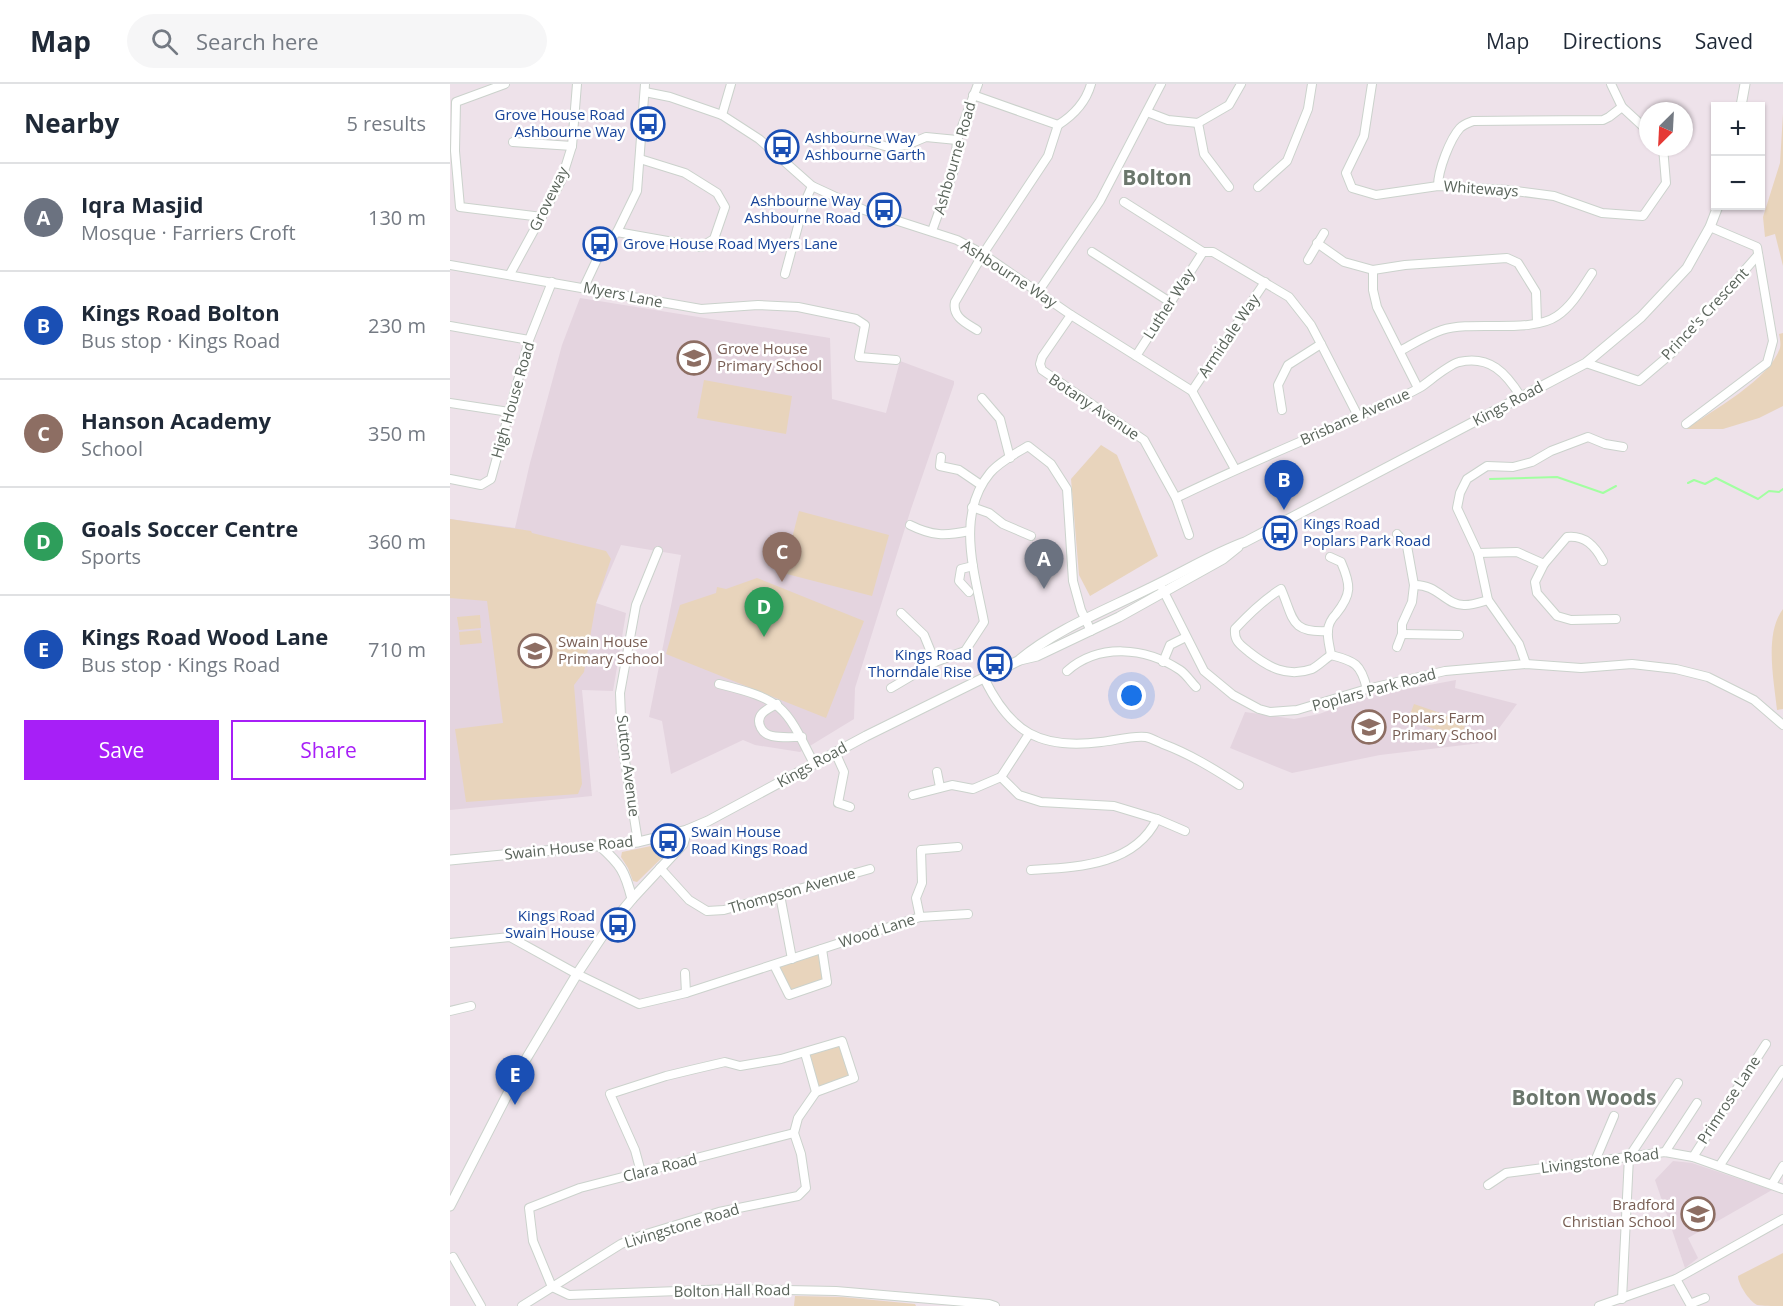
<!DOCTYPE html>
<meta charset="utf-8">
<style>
:root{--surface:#fff;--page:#f6f6f7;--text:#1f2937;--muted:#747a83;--line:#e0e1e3;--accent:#a71ff7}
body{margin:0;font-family:"Open Sans",sans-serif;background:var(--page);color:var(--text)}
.controls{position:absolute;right:18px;top:18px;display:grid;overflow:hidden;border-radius:0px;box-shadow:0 2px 4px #0004}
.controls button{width:54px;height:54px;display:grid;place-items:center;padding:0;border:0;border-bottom:2px solid var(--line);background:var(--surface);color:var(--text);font:30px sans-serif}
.compass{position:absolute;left:1189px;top:18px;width:54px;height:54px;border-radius:50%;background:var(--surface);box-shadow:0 2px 4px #0004;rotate:204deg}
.you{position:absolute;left:682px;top:612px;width:21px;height:21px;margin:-15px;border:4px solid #fff;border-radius:50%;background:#1a73e8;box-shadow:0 0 0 9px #1a73e833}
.badge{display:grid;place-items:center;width:39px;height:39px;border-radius:50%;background:var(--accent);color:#fff;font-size:20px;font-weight:700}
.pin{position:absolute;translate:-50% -50px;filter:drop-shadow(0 2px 3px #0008)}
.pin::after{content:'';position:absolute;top:32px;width:21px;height:18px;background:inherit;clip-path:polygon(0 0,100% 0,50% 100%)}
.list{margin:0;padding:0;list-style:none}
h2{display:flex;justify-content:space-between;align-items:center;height:78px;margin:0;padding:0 24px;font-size:26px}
h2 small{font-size:20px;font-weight:400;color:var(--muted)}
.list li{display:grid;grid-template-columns:39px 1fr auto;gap:18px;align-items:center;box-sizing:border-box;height:108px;padding:0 24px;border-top:2px solid var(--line)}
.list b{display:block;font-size:22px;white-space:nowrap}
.list p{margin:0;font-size:20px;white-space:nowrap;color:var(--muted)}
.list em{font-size:20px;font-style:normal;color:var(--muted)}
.actions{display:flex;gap:12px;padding:18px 24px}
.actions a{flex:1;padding:14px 0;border:2px solid var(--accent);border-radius:0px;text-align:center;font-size:21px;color:var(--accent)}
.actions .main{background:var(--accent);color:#fff}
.icon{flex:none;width:33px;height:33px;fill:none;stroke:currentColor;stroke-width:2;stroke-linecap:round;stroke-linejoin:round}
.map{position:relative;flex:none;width:1333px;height:1222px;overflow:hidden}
header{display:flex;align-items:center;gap:36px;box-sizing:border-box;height:84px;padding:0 30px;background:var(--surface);border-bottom:2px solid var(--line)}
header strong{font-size:28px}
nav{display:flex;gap:33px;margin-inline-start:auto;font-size:21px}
.search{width:420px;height:54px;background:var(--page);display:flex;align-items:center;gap:15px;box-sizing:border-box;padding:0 21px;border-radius:33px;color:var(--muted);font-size:22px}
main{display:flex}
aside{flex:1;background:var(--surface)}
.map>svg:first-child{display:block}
.education{fill:#e4d4df}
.green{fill:#e8d4bc}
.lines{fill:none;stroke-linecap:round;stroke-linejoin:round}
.stream{stroke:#a2ffa1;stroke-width:2}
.minor-casing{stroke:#cbd2cc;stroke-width:10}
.tertiary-casing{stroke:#cbd2cc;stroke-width:11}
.minor{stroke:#fff;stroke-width:8}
.tertiary{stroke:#fff;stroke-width:9}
.labels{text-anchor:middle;stroke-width:5;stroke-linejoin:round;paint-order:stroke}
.transit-label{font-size:15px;fill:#164399;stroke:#fff;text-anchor:end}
.street-label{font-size:15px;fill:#5a645b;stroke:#fff}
.education-label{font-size:15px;fill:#785e54;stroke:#fff;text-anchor:start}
.district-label{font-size:21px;font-weight:bold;fill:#6b766c;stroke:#fff}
</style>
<header>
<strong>Map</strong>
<div class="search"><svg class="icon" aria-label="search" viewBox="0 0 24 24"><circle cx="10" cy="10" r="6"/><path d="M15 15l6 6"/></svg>Search here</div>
<nav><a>Map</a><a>Directions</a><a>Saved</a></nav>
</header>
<main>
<aside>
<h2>Nearby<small>5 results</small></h2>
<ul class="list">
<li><span class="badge" style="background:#6b7280">A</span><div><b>Iqra Masjid</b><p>Mosque · Farriers Croft</p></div><em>130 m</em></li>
<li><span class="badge" style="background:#1a4fb4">B</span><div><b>Kings Road Bolton</b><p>Bus stop · Kings Road</p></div><em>230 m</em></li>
<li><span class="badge" style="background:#8d6e63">C</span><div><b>Hanson Academy</b><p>School</p></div><em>350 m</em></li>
<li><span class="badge" style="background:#2e9e5b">D</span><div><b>Goals Soccer Centre</b><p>Sports</p></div><em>360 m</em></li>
<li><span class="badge" style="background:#1a4fb4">E</span><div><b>Kings Road Wood Lane</b><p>Bus stop · Kings Road</p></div><em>710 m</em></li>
</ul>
<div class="actions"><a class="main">Save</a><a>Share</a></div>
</aside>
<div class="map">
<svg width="1333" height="1222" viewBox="0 0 1333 1222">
<rect width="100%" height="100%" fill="#eee2ea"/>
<g class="education">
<path d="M130,214L380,254L382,315L436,329L450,277L504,297V300L461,425L405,604L404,635L350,668L305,661L293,656L221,690L212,637L199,633L231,471L171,461L146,519L176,529L163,607L132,606L142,712L0,726V435L65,444L80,379L112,261Z"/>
<path d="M1006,596L1005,604L1067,620L1044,651L1031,659L930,671L842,689L780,664L795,628L844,635L869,630L920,612Z"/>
<path d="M1223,1077L1242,1079L1322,1106L1238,1154L1248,1174L1235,1184L1205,1096Z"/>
</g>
<g class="green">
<path d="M1333,30V182L1325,150L1315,153L1313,133L1330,79Z"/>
<path d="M1333,249V322L1309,334L1273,345H1236C1263,326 1319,296 1330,264C1331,260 1330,254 1329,250Z"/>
<path d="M254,296L342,312L336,350L247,334Z"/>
<path d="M651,361L667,371L708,472L640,512L629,491L621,395Z"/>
<path d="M349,427L439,451L422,512L333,489Z"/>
<path d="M0,435L81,447L82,449L156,467L161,475L146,519L134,588L124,601L132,700L128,710L16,718L5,645L53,639L37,517L0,514Z"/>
<path d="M307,494L414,537L376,634L216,570L230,521L266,509L267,503L276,505Z"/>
<path d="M1333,525V625L1327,626C1324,596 1314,550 1333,525Z"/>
<path d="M30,531L31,544L9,546L7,533Z"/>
<path d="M30,546L32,559L10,561L9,548Z"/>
<path d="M964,620L1016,638L1011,654L958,636Z"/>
<path d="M225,757L227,759L187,798L183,797L178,784L171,773L172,768Z"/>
<path d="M369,869L374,896L340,908L327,882Z"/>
<path d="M390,959L400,992L368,1004L358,970Z"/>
<path d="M1333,1169V1222C1325,1222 1314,1222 1307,1221C1299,1217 1288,1200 1288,1192Z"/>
<path d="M345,1212L392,1213L465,1220L466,1222H344Z"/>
</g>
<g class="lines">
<g class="stream">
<path d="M1040,395L1107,393L1153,409L1166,402"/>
<path d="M1238,399L1244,396L1255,400L1266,394L1308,415L1319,407L1329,408L1333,405"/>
</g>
<g class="minor-casing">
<g id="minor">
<path d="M55,0L6,18L5,67L10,123L92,133"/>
<path d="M922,0L914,52L896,89L902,104L926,111L988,102L1058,106L1104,112L1152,129L1193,132L1216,99L1213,63"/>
<path d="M1161,0L1172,23L1198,47"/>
<path d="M195,8L220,13L272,31L309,55L362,102L414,126L507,156L533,170L621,231L742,307L785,385"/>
<path d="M523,11L608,41L598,72L533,170L505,218C502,233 516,239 527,246"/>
<path d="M697,28L718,36L748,39L779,21L791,0"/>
<path d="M272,31L281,0"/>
<path d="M748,39L754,70L779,103"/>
<path d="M608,41C624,31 636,18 641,0"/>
<path d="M400,52L438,63L457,61L476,53L507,56"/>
<path d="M63,58L122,62"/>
<path d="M988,102C988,86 1000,55 1010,44C1014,40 1018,39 1023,37L1153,36L1159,33L1172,23"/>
<path d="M808,103L837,77L858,25L862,0"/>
<path d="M674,118L753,168"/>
<path d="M482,147L505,83L507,56L528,0"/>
<path d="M167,148L251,163L264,155L275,123L267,109L235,89L190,75"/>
<path d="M867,159L894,178L923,186L955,181L1057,174L1068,179L1086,208L1087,239"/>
<path d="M642,168L720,218"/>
<path d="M753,168H763L839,213L861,241L871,260L908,332"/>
<path d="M858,176L874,149"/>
<path d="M0,181L251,225L308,221L348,223L406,235L415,241L409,273L446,276"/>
<path d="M923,186V206L927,223L968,304"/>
<path d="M60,190L111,97L122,62L127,0"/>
<path d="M335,190L354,120L362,102"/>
<path d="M134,203L151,167L167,148L187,107L195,0"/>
<path d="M588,208L650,117L711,0"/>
<path d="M621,231L592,273L590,280L592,286L694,356L726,414L739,451"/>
<path d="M0,242L79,256"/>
<path d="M950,267C963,260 977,251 992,246C1023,236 1081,250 1107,232C1122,222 1132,204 1142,189"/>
<path d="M686,272L753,168"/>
<path d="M1136,279L1189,297L1223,268L1308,171"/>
<path d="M742,307L815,198"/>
<path d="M532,314L550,335L560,374"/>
<path d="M0,319L59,328"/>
<path d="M832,326L828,301L838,281L871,260"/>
<path d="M1236,340L1317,279L1323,257L1307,163L1260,143"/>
<path d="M491,373L490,382L509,386L531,401"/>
<path d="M0,395L31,401L41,395L79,256L102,198"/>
<path d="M726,414C797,379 871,350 942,317C952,313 962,308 971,303C981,296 998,281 1009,278C1040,271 1056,289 1071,313"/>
<path d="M522,423L539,429L553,440L581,452"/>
<path d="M460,441C482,452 495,452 519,447"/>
<path d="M1028,469L1067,468L1094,480L1117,453C1135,451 1145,462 1153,477"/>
<path d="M880,473L891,478C901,501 902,510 886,530C882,534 878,541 878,547C877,554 880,564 881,571C905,577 911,580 917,605"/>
<path d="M1094,480L1085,498L1087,509L1107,532L1121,536L1166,535"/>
<path d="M964,501C988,500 996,522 1015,521C1023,521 1031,518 1038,516"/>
<path d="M712,504L754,587L783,611L809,625L820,628L847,626L917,605L995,587L1076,580L1131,584L1182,580L1226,585L1258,593L1304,616L1333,641"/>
<path d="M519,508L509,497L511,485L523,482"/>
<path d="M451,529L474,551L485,578"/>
<path d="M878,547C840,549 844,535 831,505C813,516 799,530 785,545C784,558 791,561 799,568C818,583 837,594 862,585C868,582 875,575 881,571"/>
<path d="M952,550L1009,551"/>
<path d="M947,563L952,550V540L962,518L964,501L957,462L947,450"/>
<path d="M713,578L720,561L736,553"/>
<path d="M1076,580L1069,560L1038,516L1028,469L1007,424L1010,409L1017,395L1037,382L1063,383L1082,378L1101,367L1138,353L1155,360L1173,363"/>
<path d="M617,587C649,559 695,563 730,586C736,590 741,598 746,603"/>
<path d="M534,594C560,648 590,666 651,658C663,657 684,651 696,653C701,654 708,658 713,660C740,670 764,685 789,701"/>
<path d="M269,600C334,616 335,622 364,680"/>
<path d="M441,604L485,578L515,567L534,538C525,490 505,431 540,389C549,378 565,370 578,362L601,380L617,405L623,497L631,526L641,547"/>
<path d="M327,620C317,625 304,631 311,644C313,648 317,651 322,652C331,654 342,653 352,653"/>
<path d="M385,668L394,688L388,719L400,723"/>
<path d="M487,688L490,703"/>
<path d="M551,693L569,711L591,718L664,722L707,735L735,747"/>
<path d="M463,711L502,701L523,705L551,693L579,650"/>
<path d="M188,758L172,658L170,609L186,521L208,467"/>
<path d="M210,784L239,816L257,827L274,826L420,785"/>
<path d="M581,786C627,783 684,782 707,735"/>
<path d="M330,811L342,875"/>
<path d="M470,833L466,814L472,799L471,766L508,763"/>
<path d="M0,859L60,853L127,890L189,920L236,909L470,833L518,830"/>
<path d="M324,881L339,911L377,898L372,865"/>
<path d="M235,889L236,909"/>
<path d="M0,927L21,922"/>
<path d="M344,1049L130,1104L79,1124L83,1157L102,1203L119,1211L283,1205L386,1207L539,1220L545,1222"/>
<path d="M1215,1068L1247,1019"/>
<path d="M1243,1073L1316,960"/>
<path d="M1145,1077L1164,1032"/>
<path d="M1270,1081L1333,986"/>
<path d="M191,1088L185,1066L160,1010L216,992L245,985L275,978L290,982L331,975L392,957L404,994L366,1008"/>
<path d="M1322,1100L1333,1082"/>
<path d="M1038,1101L1056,1089L1215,1068L1243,1073L1333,1105"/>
<path d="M3,1173L31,1222"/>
<path d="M1226,1195L1240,1220L1255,1214"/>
<path d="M1172,1215L1179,1073L1228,999"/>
<path d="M72,1222L171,1160L193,1151L269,1128L348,1112L356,1104L351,1070L344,1049L348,1034L366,1008L355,969"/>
<path d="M1149,1222L1226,1195L1333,1135"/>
</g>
</g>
<g class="tertiary-casing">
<g id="tertiary">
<path d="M1291,22L1295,0"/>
<path d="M570,576L587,572L669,533L773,475L788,463"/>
<path d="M150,762C171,781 175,787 182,815"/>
<path d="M0,776L188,758L237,746L258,737L416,652L568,577C606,545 656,526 700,504C732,489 762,470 795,458L1136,279L1191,233L1237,184L1260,143L1268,122"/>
<path d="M0,1122L73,980L127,890L157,845L182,815L233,760L237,746"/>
</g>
</g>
<use href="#minor" class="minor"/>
<use href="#tertiary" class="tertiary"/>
</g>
<defs>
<g id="bus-ring" transform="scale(1.725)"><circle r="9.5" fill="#fff" stroke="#1a4fb4" stroke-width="1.5"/><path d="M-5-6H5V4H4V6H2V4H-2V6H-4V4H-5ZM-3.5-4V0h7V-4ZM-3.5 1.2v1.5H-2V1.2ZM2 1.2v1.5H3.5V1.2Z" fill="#1a4fb4"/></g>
<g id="school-ring" transform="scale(1.725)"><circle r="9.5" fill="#fff" stroke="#8d6e63" stroke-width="1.5"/><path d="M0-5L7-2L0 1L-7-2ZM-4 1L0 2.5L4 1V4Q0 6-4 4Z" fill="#8d6e63"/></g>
</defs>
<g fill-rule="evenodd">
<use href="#bus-ring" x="198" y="40"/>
<use href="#bus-ring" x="332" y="63"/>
<use href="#bus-ring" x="434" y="126"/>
<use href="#bus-ring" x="150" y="160"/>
<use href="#school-ring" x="244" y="274"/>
<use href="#bus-ring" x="830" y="449"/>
<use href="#school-ring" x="85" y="567"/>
<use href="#bus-ring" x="545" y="580"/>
<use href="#school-ring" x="919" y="643"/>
<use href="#bus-ring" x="218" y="757"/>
<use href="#bus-ring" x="168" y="841"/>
<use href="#school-ring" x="1248" y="1130"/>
</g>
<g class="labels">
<g class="transit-label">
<text x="175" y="36">Grove House Road<tspan x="175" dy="17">Ashbourne Way</tspan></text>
<text x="355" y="59" text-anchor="start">Ashbourne Way<tspan x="355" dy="17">Ashbourne Garth</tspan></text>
<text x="411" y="122">Ashbourne Way<tspan x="411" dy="17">Ashbourne Road</tspan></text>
<text x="173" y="165" text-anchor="start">Grove House Road Myers Lane</text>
<text x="853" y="445" text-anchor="start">Kings Road<tspan x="853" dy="17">Poplars Park Road</tspan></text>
<text x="522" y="576">Kings Road<tspan x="522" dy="17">Thorndale Rise</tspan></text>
<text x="241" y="753" text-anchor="start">Swain House<tspan x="241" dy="17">Road Kings Road</tspan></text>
<text x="145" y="837">Kings Road<tspan x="145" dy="17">Swain House</tspan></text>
</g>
<g class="street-label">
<text transform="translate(505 74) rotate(-74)" y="5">Ashbourne Road</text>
<text transform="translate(1031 105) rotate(4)" y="5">Whiteways</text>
<text transform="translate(99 115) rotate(-64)" y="5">Groveway</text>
<text transform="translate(559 190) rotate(33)" y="5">Ashbourne Way</text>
<text transform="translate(173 211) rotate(11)" y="5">Myers Lane</text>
<text transform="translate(719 220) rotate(-57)" y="5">Luther Way</text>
<text transform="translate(1255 230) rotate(-47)" y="5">Prince's Crescent</text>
<text transform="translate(779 252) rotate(-56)" y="5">Armidale Way</text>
<text transform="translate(63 316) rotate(-74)" y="5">High House Road</text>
<text transform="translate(1058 320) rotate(-28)" y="5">Kings Road</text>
<text transform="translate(644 323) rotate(34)" y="5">Botany Avenue</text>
<text transform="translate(905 333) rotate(-24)" y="5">Brisbane Avenue</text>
<text transform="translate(924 606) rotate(-15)" y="5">Poplars Park Road</text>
<text transform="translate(362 681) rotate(-29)" y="5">Kings Road</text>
<text transform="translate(178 682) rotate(83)" y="5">Sutton Avenue</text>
<text transform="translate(119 764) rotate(-6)" y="5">Swain House Road</text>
<text transform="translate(342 807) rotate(-16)" y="5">Thompson Avenue</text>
<text transform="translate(427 847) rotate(-18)" y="5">Wood Lane</text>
<text transform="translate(1279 1016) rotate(-57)" y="5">Primrose Lane</text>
<text transform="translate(1150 1077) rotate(-7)" y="5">Livingstone Road</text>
<text transform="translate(210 1084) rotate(-14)" y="5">Clara Road</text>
<text transform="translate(232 1142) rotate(-17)" y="5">Livingstone Road</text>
<text transform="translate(282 1207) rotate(-1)" y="5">Bolton Hall Road</text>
</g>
<g class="education-label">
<text x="267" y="270">Grove House<tspan x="267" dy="17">Primary School</tspan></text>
<text x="108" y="563">Swain House<tspan x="108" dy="17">Primary School</tspan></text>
<text x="942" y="639">Poplars Farm<tspan x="942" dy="17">Primary School</tspan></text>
<text x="1225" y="1126" text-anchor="end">Bradford<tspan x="1225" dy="17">Christian School</tspan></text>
</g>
<g class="district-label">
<text x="707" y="101">Bolton</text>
<text x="1134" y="1021">Bolton Woods</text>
</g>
</g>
</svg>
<div class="controls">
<button>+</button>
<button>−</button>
</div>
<svg class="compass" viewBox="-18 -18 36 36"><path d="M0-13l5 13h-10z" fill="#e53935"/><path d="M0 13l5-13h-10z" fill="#747a83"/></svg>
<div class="you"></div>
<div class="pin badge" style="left:594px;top:505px;background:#6b7280">A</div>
<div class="pin badge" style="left:834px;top:426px;background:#1a4fb4">B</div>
<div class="pin badge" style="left:332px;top:498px;background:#8d6e63">C</div>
<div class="pin badge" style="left:314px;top:553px;background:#2e9e5b">D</div>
<div class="pin badge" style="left:65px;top:1021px;background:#1a4fb4">E</div>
</div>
</main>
